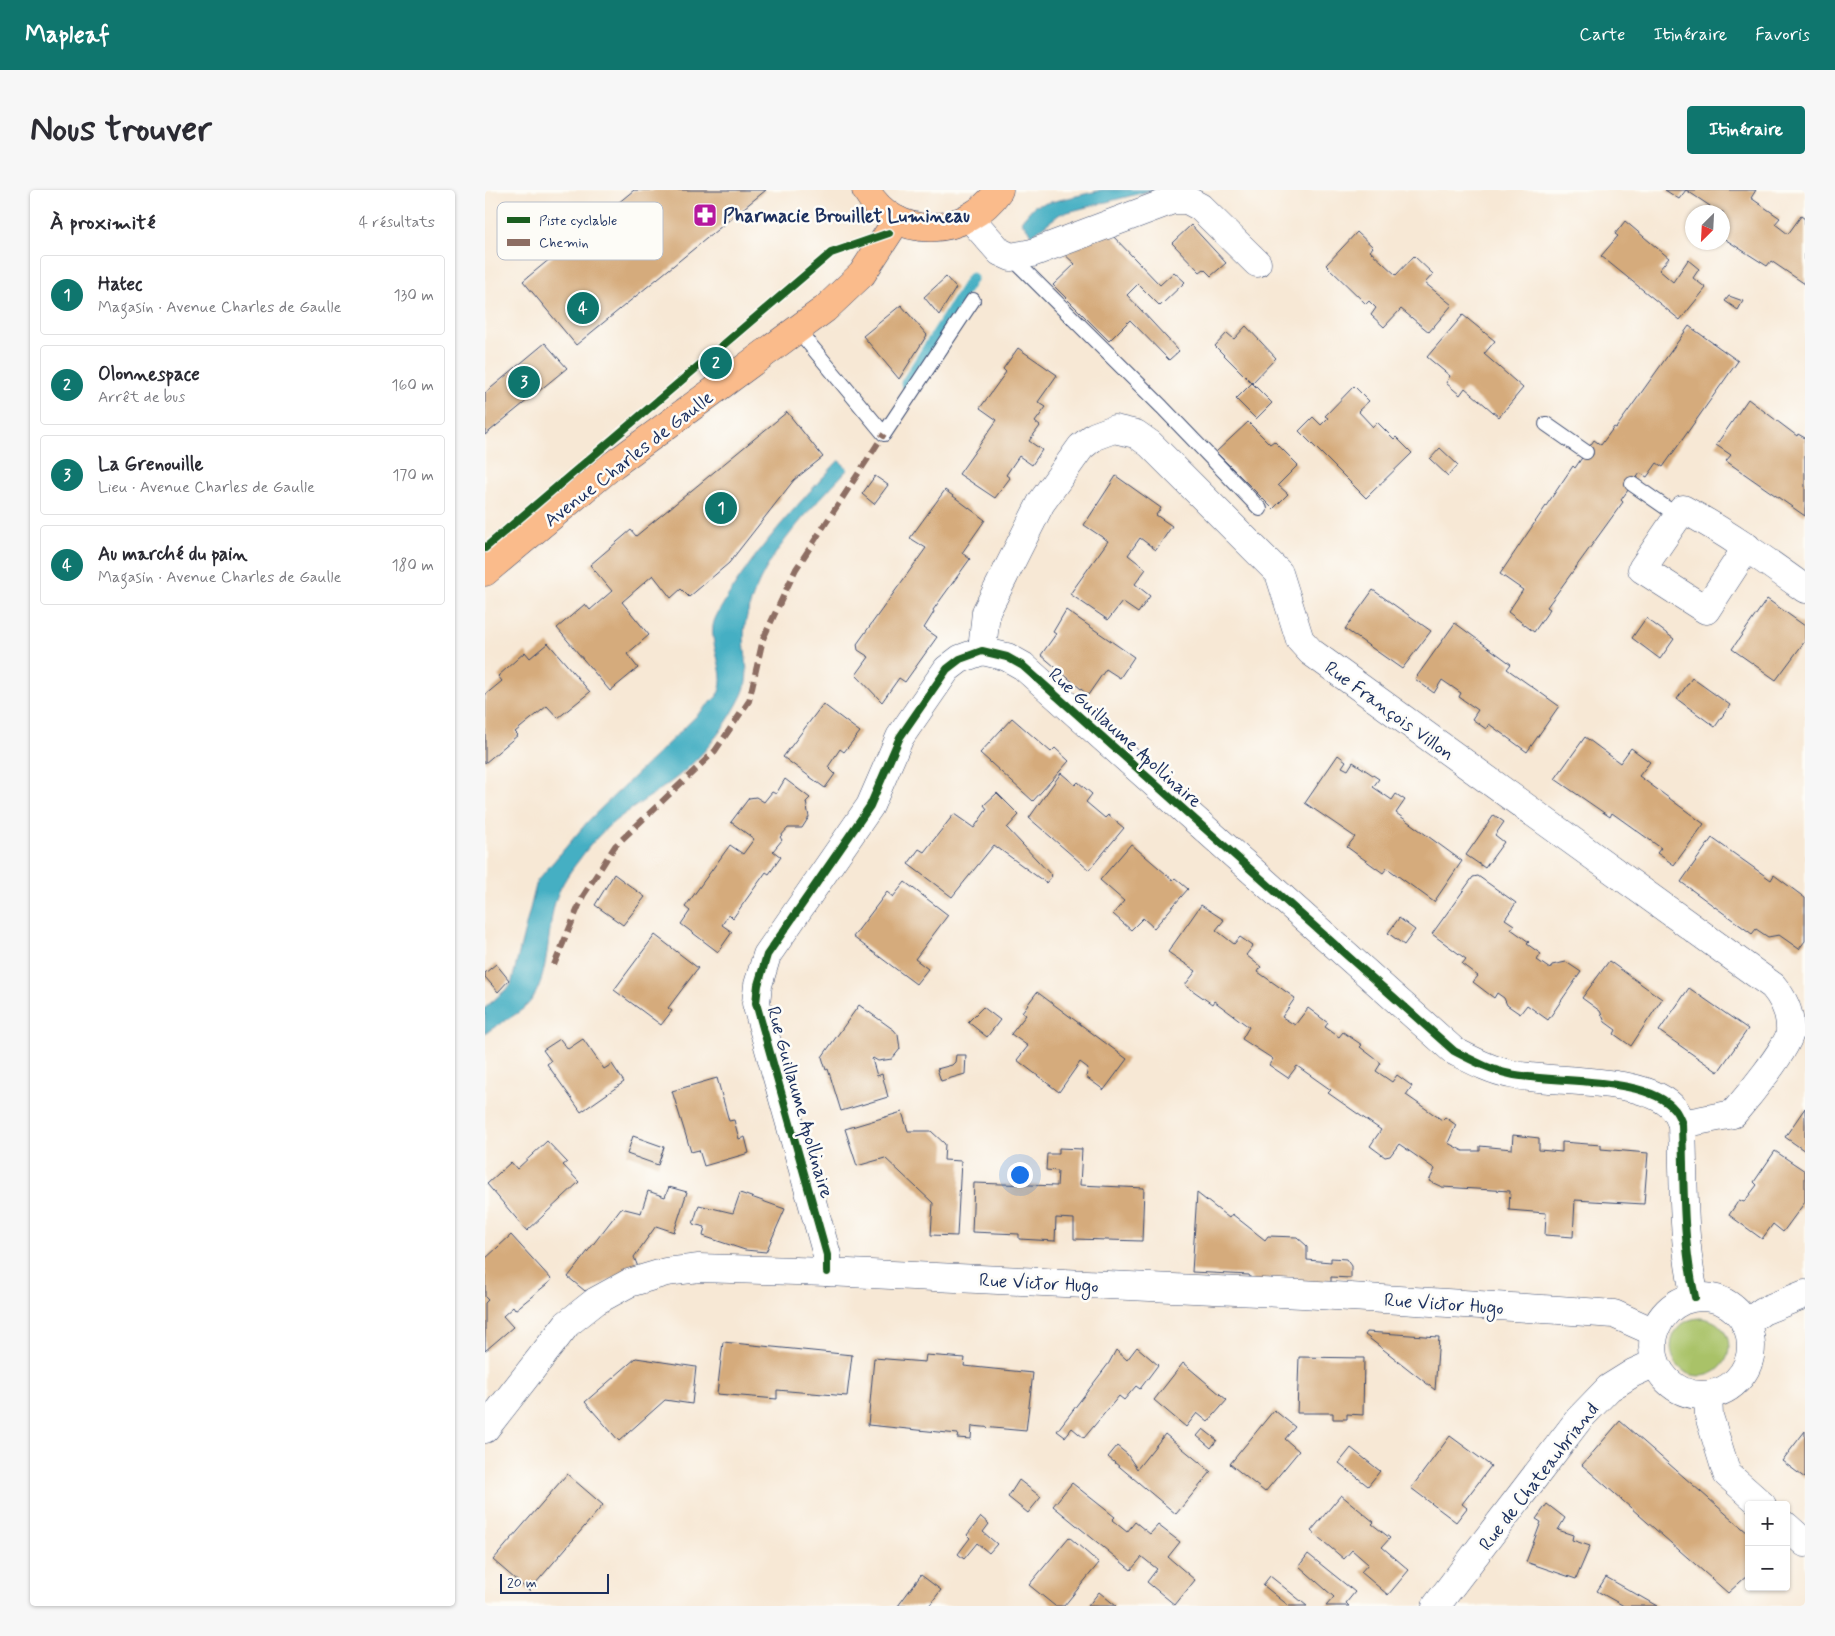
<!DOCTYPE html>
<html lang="fr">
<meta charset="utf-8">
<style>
:root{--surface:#fff;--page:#f7f7f7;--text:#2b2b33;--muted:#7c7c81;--line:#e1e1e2;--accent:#0f766e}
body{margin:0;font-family:Mynerve,sans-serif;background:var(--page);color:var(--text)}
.controls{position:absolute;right:15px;bottom:15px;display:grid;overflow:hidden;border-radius:5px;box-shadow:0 1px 4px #0004}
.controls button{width:45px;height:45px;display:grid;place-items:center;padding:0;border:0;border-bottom:1px solid var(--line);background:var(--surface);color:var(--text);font:25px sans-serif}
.compass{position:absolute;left:1200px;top:15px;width:45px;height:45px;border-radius:50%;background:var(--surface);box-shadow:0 1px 4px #0004;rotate:204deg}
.scale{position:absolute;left:15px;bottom:12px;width:109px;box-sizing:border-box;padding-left:5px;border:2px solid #1b2f5e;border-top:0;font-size:14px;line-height:18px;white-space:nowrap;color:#1b2f5e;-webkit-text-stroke:4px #fdfcf7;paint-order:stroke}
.you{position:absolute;left:534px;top:984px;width:18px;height:18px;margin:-12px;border:4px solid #fff;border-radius:50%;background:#1a73e8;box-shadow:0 0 0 8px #1a73e833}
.badge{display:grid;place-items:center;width:32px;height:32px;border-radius:50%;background:var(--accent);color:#fff;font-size:16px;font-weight:700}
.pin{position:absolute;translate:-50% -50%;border:2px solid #fff;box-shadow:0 1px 5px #0006}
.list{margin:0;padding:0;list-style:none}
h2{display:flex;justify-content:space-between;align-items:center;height:65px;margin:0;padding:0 20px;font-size:21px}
h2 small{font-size:16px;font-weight:400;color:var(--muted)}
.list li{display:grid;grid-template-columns:32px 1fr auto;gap:15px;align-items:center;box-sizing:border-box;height:80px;margin:0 10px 10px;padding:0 10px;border:1px solid var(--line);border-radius:5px}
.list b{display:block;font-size:19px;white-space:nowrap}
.list p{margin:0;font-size:16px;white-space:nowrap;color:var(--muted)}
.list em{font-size:16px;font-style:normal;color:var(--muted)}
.map{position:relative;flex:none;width:1320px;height:1416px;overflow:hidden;border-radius:5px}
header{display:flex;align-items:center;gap:30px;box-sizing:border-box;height:70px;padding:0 25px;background:var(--accent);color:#fff}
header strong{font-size:24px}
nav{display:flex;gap:28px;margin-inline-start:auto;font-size:18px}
.intro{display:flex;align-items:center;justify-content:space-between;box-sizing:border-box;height:120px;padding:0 30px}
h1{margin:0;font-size:35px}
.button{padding:12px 22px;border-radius:5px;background:var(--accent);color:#fff;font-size:18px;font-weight:700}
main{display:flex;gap:30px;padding:0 30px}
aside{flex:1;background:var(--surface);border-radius:5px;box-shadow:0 1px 4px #0004}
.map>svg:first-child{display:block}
.green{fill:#a9c268;stroke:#627863}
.water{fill:#44afc3;stroke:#306f90}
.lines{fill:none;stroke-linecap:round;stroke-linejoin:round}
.stream{stroke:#44afc3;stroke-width:11}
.building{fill:#d5ab7c}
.service-casing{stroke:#3c4b70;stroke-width:16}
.minor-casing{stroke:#3c4b70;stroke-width:29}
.primary-casing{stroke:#3c4b70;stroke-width:29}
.service{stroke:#fff;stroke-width:14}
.minor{stroke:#fff;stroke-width:28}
.primary{stroke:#fabb8b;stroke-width:28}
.quiet{stroke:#8d6e63;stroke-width:6;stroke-dasharray:12 6;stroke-linecap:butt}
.cycleway-casing{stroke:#fdfcf7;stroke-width:11}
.cycleway{stroke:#1b5e20;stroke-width:8}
.labels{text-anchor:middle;stroke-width:5;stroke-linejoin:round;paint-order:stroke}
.poi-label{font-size:19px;font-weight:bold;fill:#1b2f5e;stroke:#fdfcf7;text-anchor:start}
.street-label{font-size:19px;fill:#1b2f5e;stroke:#fdfcf7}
.key{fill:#fdfcf7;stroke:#b9bec9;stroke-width:1}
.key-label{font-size:14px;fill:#1b2f5e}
</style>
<header>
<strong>Mapleaf</strong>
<nav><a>Carte</a><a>Itinéraire</a><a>Favoris</a></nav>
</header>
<div class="intro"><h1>Nous trouver</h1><a class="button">Itinéraire</a></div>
<main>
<aside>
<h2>À proximité<small>4 résultats</small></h2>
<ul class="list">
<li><span class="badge">1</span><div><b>Hatec</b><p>Magasin · Avenue Charles de Gaulle</p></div><em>130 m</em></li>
<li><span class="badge">2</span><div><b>Olonnespace</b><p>Arrêt de bus</p></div><em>160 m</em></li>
<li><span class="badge">3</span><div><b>La Grenouille</b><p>Lieu · Avenue Charles de Gaulle</p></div><em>170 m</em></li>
<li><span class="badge">4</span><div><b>Au marché du pain</b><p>Magasin · Avenue Charles de Gaulle</p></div><em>180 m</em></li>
</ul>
</aside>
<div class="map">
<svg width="1320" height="1416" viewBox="0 0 1320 1416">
<rect width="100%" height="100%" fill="#fdfcf7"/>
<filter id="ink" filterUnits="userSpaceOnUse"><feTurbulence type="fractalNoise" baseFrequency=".02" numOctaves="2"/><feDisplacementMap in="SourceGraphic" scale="10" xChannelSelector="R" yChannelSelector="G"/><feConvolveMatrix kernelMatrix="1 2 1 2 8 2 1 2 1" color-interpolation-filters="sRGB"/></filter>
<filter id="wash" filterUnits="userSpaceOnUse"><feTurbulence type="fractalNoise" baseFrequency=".0096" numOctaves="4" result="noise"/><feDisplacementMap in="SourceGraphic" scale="20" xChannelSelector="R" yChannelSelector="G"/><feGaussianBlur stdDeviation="1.12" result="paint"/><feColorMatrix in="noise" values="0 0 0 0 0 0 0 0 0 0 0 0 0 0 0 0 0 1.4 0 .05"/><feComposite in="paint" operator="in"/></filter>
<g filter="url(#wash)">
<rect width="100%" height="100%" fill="#f7e8d5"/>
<circle class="green" cx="1215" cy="1157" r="29"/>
<g class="water">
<path d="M617,0H668L575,24L547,45L536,31L549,16Z"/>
<path d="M354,270L363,279C322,323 271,372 260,435C256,459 268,482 257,505C244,532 224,558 203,578C181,598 153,613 130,631C116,642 104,656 94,670C83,684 73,699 69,716C62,746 64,782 48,808C38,824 14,832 0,844V818L26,795L52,691L104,630L232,506C244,485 225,459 228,436C229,427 237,417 241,409C272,358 313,314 354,270Z"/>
</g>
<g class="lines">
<path class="stream" d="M421,193L487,88"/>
</g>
<g id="blocks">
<g class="building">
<path d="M149,0H281L91,155L38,91Z"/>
<path d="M1180,0H1201L1194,9Z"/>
<path d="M1201,0H1271L1266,8L1295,28L1290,34L1303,44L1316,26L1320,29V94L1286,71L1282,76L1238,48V22H1221L1225,16Z"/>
<path d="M1140,31L1184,68L1174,80L1188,92L1203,70L1214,79L1208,88L1221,98L1195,130L1116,66L1133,46L1130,44Z"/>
<path d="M706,35L741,73L726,86L719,79L715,82L687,53Z"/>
<path d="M872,42L888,57L885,61L911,85L929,66L948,84L940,93L967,115L944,142L916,119L899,137L886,125L891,118L884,111L881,114L841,75Z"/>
<path d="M625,43L675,95L689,82L700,92L675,116L653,94L642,105L694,161L684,170L645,130L624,151L568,95L590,74L578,63Z"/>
<path d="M461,87L471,98L454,125L439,107Z"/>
<path d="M1244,106L1258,111L1253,120L1240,111Z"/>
<path d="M416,115L442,145L414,189L378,146Z"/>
<path d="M978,125L1010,151L999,164L1038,198L1014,227L980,198L975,205L961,193L965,186L942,167Z"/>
<path d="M761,136L791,168L767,193L730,156L742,143L749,149Z"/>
<path d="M1204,136L1253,171L1178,277L1172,273L1162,287L1155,283L1136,310L1138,312L1062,417L1065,419L1049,442L1023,422L1038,400L1015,384L1088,276L1090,278L1109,250L1116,255L1129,237L1131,238Z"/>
<path d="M60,153L82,178L0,245V203Z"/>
<path d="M533,158L572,185L553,212L561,217L550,232L555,236L544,251L557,260L547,275L534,266L521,285L525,288L510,308L474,284L512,230L495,218L521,182L518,179Z"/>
<path d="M767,193L787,213L771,229L751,209Z"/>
<path d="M869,196L884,211L873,221L888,237L892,232L909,249L911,247L927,263L881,308L814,241L828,227L836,235L843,228L840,226Z"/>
<path d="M1263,209L1312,246L1313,244L1320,248V326L1241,271L1246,265L1231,255Z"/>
<path d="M302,222L338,267L309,290L244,373L204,407L196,399L186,408L168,385L137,412L164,445L142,464L153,478L125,501L72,438L100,414L105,420L127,401L105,375L146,340L151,346Z"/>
<path d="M763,232L785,254L789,251L813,275L793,295L803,304L788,319L731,262Z"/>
<path d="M955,258L973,275L963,286L945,269Z"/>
<path d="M390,286L403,295L389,314L377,304Z"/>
<path d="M631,286L676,318L671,325L687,336L671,360L655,348L643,365L661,379L650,394L665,406L653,423L637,412L623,430L585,404L623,351L599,335Z"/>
<path d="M460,300L500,330L477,363L485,369L448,420L449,422L439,438L452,447L420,492L414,488L397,512L371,485L384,467L373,460L372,454L441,358L425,348Z"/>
<path d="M888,400L946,441L917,479L860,439Z"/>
<path d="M1282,409L1320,436V451L1291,490L1247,459Z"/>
<path d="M581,420L649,467L635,488L621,479L603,505L556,465L571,444L568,442Z"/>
<path d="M1161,428L1189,449L1175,469L1147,448Z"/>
<path d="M970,433L1026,474L1022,479L1074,516L1042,562L1004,534L1001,539L987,529L993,520L974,507L976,503L957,490L949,503L930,489Z"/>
<path d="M63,453L105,502L73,528L62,516L30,542L33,545L0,573V505L17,491L13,486L40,462L45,468Z"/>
<path d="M1207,488L1245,515L1230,537L1192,509Z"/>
<path d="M338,514L375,542L359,562L355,559L343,577L350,584L340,598L298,567Z"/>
<path d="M527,528L566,562L570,558L584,571L548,611L495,563Z"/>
<path d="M1100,547L1135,573L1146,558L1165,572L1154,586L1219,634L1189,675L1172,663L1176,658L1127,623L1125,627L1070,589Z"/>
<path d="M853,565L861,571L857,577L863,580L868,572L894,589L888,597L907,610L911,604L920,610L911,623L977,671L949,712L902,678L898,683L862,657L870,647L820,613Z"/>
<path d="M576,583L590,595L593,592L607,604L601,612L620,628L623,625L639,638L604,680L544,628Z"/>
<path d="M300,589L325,608L321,612L324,627L317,638H303L295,647L297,650L288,661L296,667L284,684L281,682L248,728L244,724L237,735L247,742L233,762L196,734L205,721L200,717L245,655L258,664L269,649L246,632L264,608L271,607L279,612L287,602L291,604Z"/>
<path d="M512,603L534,625L522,638L567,686L561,693L509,655L467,707L423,674L434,659L439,662L469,624L489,638L502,619L499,615Z"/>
<path d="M1009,625L1019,632L1010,645L1019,652L1000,678L981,665Z"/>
<path d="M1227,648L1286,690L1289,685L1320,708V751L1314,759L1294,745L1283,747L1271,739L1267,744L1196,692Z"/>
<path d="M646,654L688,690L690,688L703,699L669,738L658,728L646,740L628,724L639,711L615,690Z"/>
<path d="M129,684L160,707L138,735L110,715Z"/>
<path d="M993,686L1031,713L1020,729L1029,735L1026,739L1044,752L1042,754L1056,764L1052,770L1065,779L1067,775L1081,772L1096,782L1063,830L1042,815L1035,824L1022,815L1019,808L1012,803L1009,808L988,792L993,786L977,774L981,769L947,744L988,687Z"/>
<path d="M420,692L463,725L430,769L443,779L431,794L368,747L402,702L408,707Z"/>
<path d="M716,715L739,730L731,740L749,754L755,747L768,756L761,765L776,777L773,782L810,808L797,827L810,835L823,818L843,833L840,837L854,847L858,842L877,855L875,857L896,873L891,881L907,892L912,885L927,896L921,905L957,930L960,927L971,935L963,953L978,961H995V956L1027,959L1028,945L1054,948V960L1077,962V952L1116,955V959L1163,963L1159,1014L1090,1010L1088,1047L1060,1045L1061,1023L1024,1020L1025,1001L957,997L944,991L950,979L914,954L905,966L900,967L885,956L896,940L843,903L846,900L812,876L803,888L784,875L788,869L757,849L764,837L729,811L727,814L700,795L711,781L683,762Z"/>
<path d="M914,728L930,740L919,755L903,743Z"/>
<path d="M170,745L213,778L183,818L187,821L176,835L129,800Z"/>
<path d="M1124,771L1177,809L1146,856L1129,844L1131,840L1120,832L1115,821L1097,808Z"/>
<path d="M11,774L24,790L13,802L0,787V783Z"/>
<path d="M1204,798L1263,839L1233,882L1174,841Z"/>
<path d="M552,802L642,869L619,900L601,887L603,878L595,872L574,902L532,870L543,856L526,844L541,825L537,822Z"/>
<path d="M374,815L409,840L413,845L415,859L407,869L393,871L388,868L387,869L392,886L397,884L403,907L356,921L343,879L341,880L337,867Z"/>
<path d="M498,817L515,830L502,847L483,832Z"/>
<path d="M75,849L83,859L98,849L119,879L127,874L139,892L96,922L62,874L66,871L58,860Z"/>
<path d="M471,865H481L480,884L456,891L452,879L467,875L470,872Z"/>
<path d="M232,888L244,931L249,930L254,949L260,947L264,963L219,976L214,960L206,962L187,901Z"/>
<path d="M1320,918V961L1300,947Z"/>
<path d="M417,922L423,941H446L460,954L459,970L476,971L472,1046L446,1045L448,1013L400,968L372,976L360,939Z"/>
<path d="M148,946L179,957L173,975L142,964Z"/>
<path d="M62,951L82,972L78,975L94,992L42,1041L2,994L26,972L32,979Z"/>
<path d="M574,958L597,959L595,995L659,998L657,1051L589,1049V1029L571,1028L570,1051L534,1049V1044L487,1042L489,993L572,996L573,981L561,980L562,964H574Z"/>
<path d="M1290,961L1320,981V1012L1298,1042L1288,1034L1277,1049L1244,1025L1254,1010L1259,1012L1272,995L1269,992Z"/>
<path d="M184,997L202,1002L189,1042L171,1036L149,1067L153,1077L100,1101L83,1087L136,1018L156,1023L163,1001L180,1007Z"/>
<path d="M255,1003L300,1019L281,1062L260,1060L218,1046L220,1037L208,1034L214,1015L248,1023Z"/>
<path d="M712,1003L744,1028L747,1024L780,1050L783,1046L812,1047L822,1056V1070L846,1072V1068L861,1069L866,1076V1088L846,1087V1097L768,1092L764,1085L707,1082Z"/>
<path d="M26,1045L67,1090L30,1120L28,1117L18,1126L28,1137L0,1161V1113L3,1110L0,1107V1069Z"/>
<path d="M882,1142L954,1147L950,1200L880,1145Z"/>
<path d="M238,1152L367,1165L362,1206L292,1200V1209L232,1204Z"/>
<path d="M652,1157L673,1175L655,1199L651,1196L639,1210L634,1206L599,1248L587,1238L580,1247L572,1241L624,1173L631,1160L642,1170Z"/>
<path d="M441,1165L480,1168L479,1176L548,1183L541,1241L487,1236L486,1249L472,1248L473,1244L383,1235L389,1168L440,1172Z"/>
<path d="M814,1167L879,1168L878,1225L862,1224V1229H848V1223H812Z"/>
<path d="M151,1168L211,1177L207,1214L180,1210L134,1251L100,1212Z"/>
<path d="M698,1173L742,1210L723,1232L712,1223L701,1237L669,1210Z"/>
<path d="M789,1220L810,1237L800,1249L814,1261L780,1302L745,1274Z"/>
<path d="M1135,1231L1264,1344V1384L1243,1403L1097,1275Z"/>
<path d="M718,1239L732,1250L726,1258L712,1246Z"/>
<path d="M1320,1241V1288L1297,1271Z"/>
<path d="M680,1244L726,1282L691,1324L623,1267L632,1256L642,1264L652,1279Z"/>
<path d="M965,1246L1006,1276L977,1314L982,1318L971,1332L926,1298Z"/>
<path d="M866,1258L895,1281L883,1296L854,1273Z"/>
<path d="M82,1284L118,1315L44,1401L8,1370Z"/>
<path d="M534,1290L556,1307L543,1323L523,1307Z"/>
<path d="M587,1293L630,1327L627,1330L642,1342L650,1332L665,1344L673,1335L695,1352L683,1367L710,1390L690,1415L662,1392L672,1379L657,1367L646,1380L568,1316Z"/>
<path d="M856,1305L889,1332L887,1334L905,1348L897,1357L924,1380L903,1405L876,1382L883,1374L867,1360L859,1369L826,1341Z"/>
<path d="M1062,1314L1080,1328L1073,1340L1088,1345L1087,1350L1105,1356L1091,1389L1041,1372L1056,1332L1051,1329Z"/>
<path d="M496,1327L504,1334L498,1342L512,1354L504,1363L492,1353L479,1369L473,1364L485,1348L482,1345Z"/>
<path d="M584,1347L614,1373L579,1416H570L544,1395Z"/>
<path d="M823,1364L870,1402L861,1413L864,1416H841L849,1407L814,1376Z"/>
<path d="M436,1385L456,1400L444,1416H413Z"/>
<path d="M785,1386L795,1394L822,1416H804L778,1395Z"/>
<path d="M1121,1387L1172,1416H1139L1112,1401Z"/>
<path d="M614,1402L631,1416H603Z"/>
</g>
</g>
</g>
<g filter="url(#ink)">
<use href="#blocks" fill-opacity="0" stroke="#3c4b70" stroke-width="1"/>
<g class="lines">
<g class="service-casing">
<g id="service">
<path d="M526,67L677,217L775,319"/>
<path d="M312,139L399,244L488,110"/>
<path d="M1061,234L1101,262"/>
<path d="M1147,294L1193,326"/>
</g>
</g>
<g class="minor-casing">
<g id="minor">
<path d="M485,28L515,62L526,67L547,63L688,10H702L715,17L772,73"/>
<path d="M1262,357L1221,420L1157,379L1198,319C1241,342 1280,370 1320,399"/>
<path d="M497,461L501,422L556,313L596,257L610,246L629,239L651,244L665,254L794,383L815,450L826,462L1288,796C1299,809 1306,824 1305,842C1304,857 1260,910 1248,924L1197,934"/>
<path d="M342,1082V1065L271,813L273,795L282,765L385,616L415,547L462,479L475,469L497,461L522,467L538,476L969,861C987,870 1005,880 1025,884C1068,894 1162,885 1190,920C1193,924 1195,929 1197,934C1199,992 1197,1051 1210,1107"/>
<circle cx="1217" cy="1156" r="49"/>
<path d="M1260,1134L1278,1121L1320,1104"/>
<path d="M1223,1205L1224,1226L1242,1284L1277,1315"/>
<path d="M0,1239L82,1134L111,1111L144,1093L181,1082L214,1078L342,1082L817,1104L1074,1120L1129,1124L1169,1142"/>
<path d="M1301,1336L1320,1353"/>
<path d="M951,1416L1094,1229L1124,1198L1148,1183L1170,1173"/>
</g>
</g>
<g class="primary-casing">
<g id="primary">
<path d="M381,0C411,53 482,47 514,0"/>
<path d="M0,382L128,275L340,119L377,84L412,30"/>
</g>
</g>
<use href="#service" class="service"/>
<use href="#minor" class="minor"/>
<use href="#primary" class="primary"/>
<path class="quiet" d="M69,775L98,706L130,656L230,561L264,511L278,449L311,379L399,244"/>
<g class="cycleway-casing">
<g id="cycleway">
<path d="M0,358L346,63L404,43"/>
<path d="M342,1082V1065L271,813L273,795L282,765L385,616L415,547L462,479L475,469L497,461L522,467L538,476L969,861C987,870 1005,880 1025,884C1068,894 1162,885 1190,920C1193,924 1195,929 1197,934C1199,992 1197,1051 1210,1107"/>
</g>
</g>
<use href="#cycleway" class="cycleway"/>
</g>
</g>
<defs>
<g id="pharmacy-square" transform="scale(1.25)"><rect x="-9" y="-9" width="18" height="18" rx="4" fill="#b5179e" stroke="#fdfcf7"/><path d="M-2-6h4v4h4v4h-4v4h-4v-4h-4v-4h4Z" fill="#fff"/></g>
</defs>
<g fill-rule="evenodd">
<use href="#pharmacy-square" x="220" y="25"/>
</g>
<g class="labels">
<g class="poi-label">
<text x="238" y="32">Pharmacie Brouillet Lumineau</text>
</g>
<g class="street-label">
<text transform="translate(143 268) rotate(-38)" y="7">Avenue Charles de Gaulle</text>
<text transform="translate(905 520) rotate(36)" y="7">Rue François Villon</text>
<text transform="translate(641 547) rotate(42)" y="7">Rue Guillaume Apollinaire</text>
<text transform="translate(316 912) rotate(74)" y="7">Rue Guillaume Apollinaire</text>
<text transform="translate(554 1092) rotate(3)" y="7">Rue Victor Hugo</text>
<text transform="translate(959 1113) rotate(4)" y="7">Rue Victor Hugo</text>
<text transform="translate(1053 1286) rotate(-52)" y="7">Rue de Chateaubriand</text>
</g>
</g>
<rect x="12" y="12" width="166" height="58" rx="8" class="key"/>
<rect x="22" y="27" width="23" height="6" fill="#1b5e20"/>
<rect x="22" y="49" width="23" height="7" fill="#8d6e63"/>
<g class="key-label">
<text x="54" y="35">Piste cyclable</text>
<text x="54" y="57">Chemin</text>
</g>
</svg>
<div class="controls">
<button>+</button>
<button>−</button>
</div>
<svg class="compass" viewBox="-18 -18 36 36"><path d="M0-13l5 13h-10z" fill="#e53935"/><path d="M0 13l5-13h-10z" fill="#7c7c81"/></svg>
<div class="scale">20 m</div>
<div class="you"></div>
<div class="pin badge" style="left:236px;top:318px">1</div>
<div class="pin badge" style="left:231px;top:173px">2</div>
<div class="pin badge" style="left:39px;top:192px">3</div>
<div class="pin badge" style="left:98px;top:118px">4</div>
</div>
</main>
